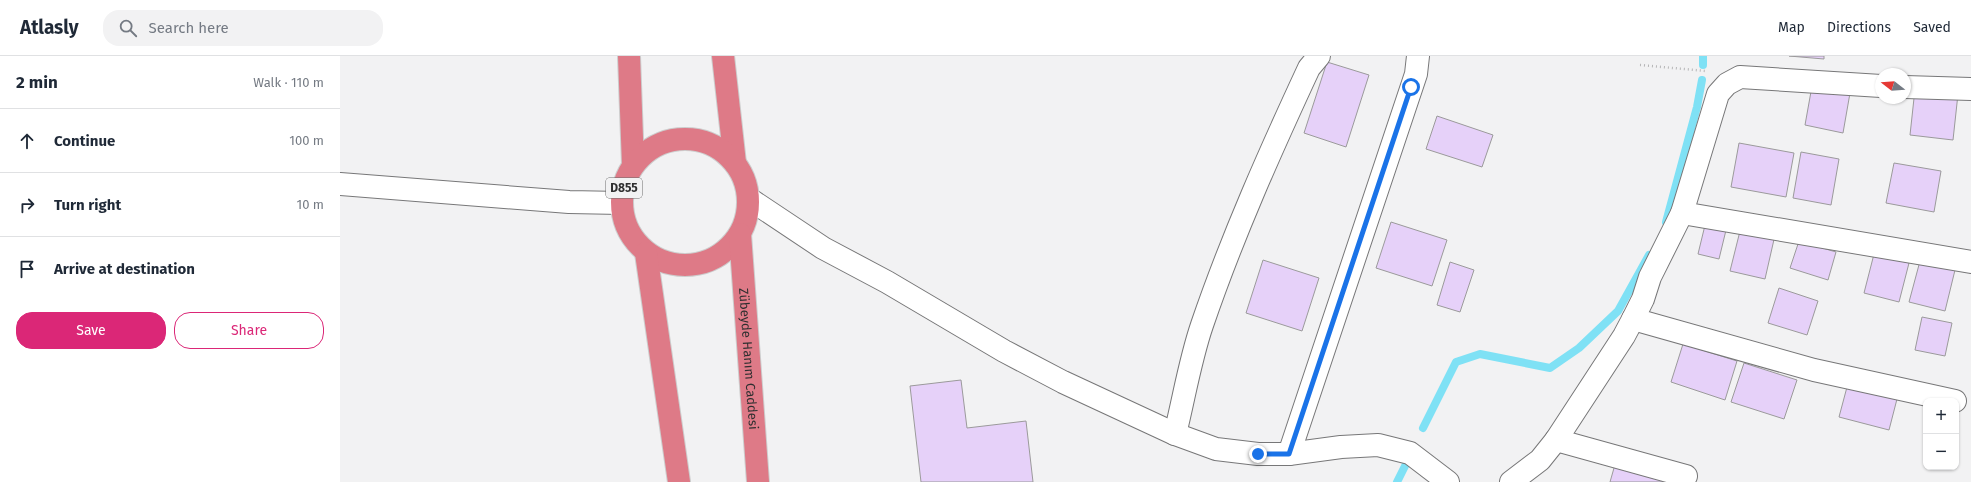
<!DOCTYPE html>
<meta charset="utf-8">
<style>
:root{--surface:#fff;--page:#f2f2f3;--text:#1f2937;--muted:#747a83;--line:#e0e1e3;--accent:#db2777}
body{margin:0;font-family:"Fira Sans",sans-serif;background:var(--page);color:var(--text)}
.controls{position:absolute;right:12px;bottom:12px;display:grid;overflow:hidden;border-radius:8px;box-shadow:0 1px 3px #0004}
.controls button{width:36px;height:36px;display:grid;place-items:center;padding:0;border:0;border-bottom:1px solid var(--line);background:var(--surface);color:var(--text);font:20px sans-serif}
.compass{position:absolute;left:1535px;top:12px;width:36px;height:36px;border-radius:50%;background:var(--surface);box-shadow:0 1px 3px #0004;rotate:287deg}
.stop{position:absolute;width:12px;height:12px;margin:-9px;border:3px solid #1a73e8;border-radius:50%;background:#fff}
.stop.end{background:#1a73e8;border-color:#fff;box-shadow:0 1px 4px #0008}
.list{margin:0;padding:0;list-style:none}
h2{display:flex;justify-content:space-between;align-items:center;height:52px;margin:0;padding:0 16px;font-size:17px}
h2 small{font-size:13px;font-weight:400;color:var(--muted)}
.list li{display:grid;grid-template-columns:26px 1fr auto;gap:12px;align-items:center;box-sizing:border-box;height:64px;padding:0 16px;border-top:1px solid var(--line)}
.list b{display:block;font-size:15px;white-space:nowrap}
.list em{font-size:13px;font-style:normal;color:var(--muted)}
.actions{display:flex;gap:8px;padding:12px 16px}
.actions a{flex:1;padding:9px 0;border:1px solid var(--accent);border-radius:16px;text-align:center;font-size:14px;color:var(--accent)}
.actions .main{background:var(--accent);color:#fff}
.icon{flex:none;width:22px;height:22px;fill:none;stroke:currentColor;stroke-width:2;stroke-linecap:round;stroke-linejoin:round}
.map{position:relative;flex:none;width:1631px;height:426px;overflow:hidden}
header{display:flex;align-items:center;gap:24px;box-sizing:border-box;height:56px;padding:0 20px;background:var(--surface);border-bottom:1px solid var(--line)}
header strong{font-size:19px}
nav{display:flex;gap:22px;margin-inline-start:auto;font-size:14px}
.search{width:280px;height:36px;background:var(--page);display:flex;align-items:center;gap:10px;box-sizing:border-box;padding:0 14px;border-radius:16px;color:var(--muted);font-size:15px}
main{display:flex}
aside{flex:1;background:var(--surface)}
.map>svg:first-child{display:block}
.lines{fill:none;stroke-linecap:round;stroke-linejoin:round}
.stream{stroke:#7fe1f5;stroke-width:8}
.building{fill:#e6d1f9;stroke:#9b9a9b}
.street-casing{stroke:#777778;stroke-width:24}
.highway-casing{stroke:#cdcdcd;stroke-width:24}
.path{stroke:#b6b6b7;stroke-width:2.5;stroke-dasharray:1 3;stroke-linecap:butt}
.street{stroke:#fff;stroke-width:22}
.highway{stroke:#de7a87;stroke-width:22}
.route{stroke:#1a73e8;stroke-width:5}
.labels{text-anchor:middle;stroke-width:4;stroke-linejoin:round;paint-order:stroke}
.shield{fill:#f2f2f3;stroke:#6a6a6a;stroke-width:1}
.shield-label{font-size:12px;font-weight:bold;fill:#2f2f30}
.street-label{font-size:13px;fill:#2f2f30;stroke:#f2f2f3}
</style>
<header>
<strong>Atlasly</strong>
<div class="search"><svg class="icon" aria-label="search" viewBox="0 0 24 24"><circle cx="10" cy="10" r="6"/><path d="M15 15l6 6"/></svg>Search here</div>
<nav><a>Map</a><a>Directions</a><a>Saved</a></nav>
</header>
<main>
<aside>
<h2>2 min<small>Walk · 110 m</small></h2>
<ul class="list">
<li><svg class="icon" aria-label="ahead" viewBox="0 0 24 24"><path d="M12 20V5M6 11l6-6 6 6"/></svg><div><b>Continue</b></div><em>100 m</em></li>
<li><svg class="icon" aria-label="right" viewBox="0 0 24 24"><path d="M7 20v-9h11M14 6l5 5-5 5"/></svg><div><b>Turn right</b></div><em>10 m</em></li>
<li><svg class="icon" aria-label="arrive" viewBox="0 0 24 24"><path d="M6 21V4h12l-3 4 3 4H6"/></svg><div><b>Arrive at destination</b></div></li>
</ul>
<div class="actions"><a class="main">Save</a><a>Share</a></div>
</aside>
<div class="map">
<svg width="1631" height="426" viewBox="0 0 1631 426">
<rect width="100%" height="100%" fill="#f2f2f3"/>
<g class="lines">
<g class="stream">
<path d="M1363,9V0"/>
<path d="M1326,166L1357,51L1362,24"/>
<path d="M1083,372L1116,306L1140,298L1210,312L1239,292L1278,255L1309,199"/>
<path d="M1057,426L1066,408"/>
</g>
</g>
<g class="building">
<path d="M1449,0H1484V3Z"/>
<path d="M987,6L1029,19L1006,91L964,77Z"/>
<path d="M1472,30L1510,37L1503,77L1465,69Z"/>
<path d="M1575,33L1618,38L1613,84L1570,79Z"/>
<path d="M1097,60L1153,79L1142,111L1086,93Z"/>
<path d="M1399,87L1454,97L1446,141L1391,131Z"/>
<path d="M1461,96L1499,103L1491,149L1453,142Z"/>
<path d="M1554,107L1601,115L1594,156L1546,147Z"/>
<path d="M1366,165L1387,170L1379,203L1358,198Z"/>
<path d="M1051,166L1107,184L1092,230L1036,212Z"/>
<path d="M1401,171L1435,179L1425,223L1390,215Z"/>
<path d="M1459,185L1496,196L1488,224L1450,212Z"/>
<path d="M1534,198L1569,207L1559,246L1524,237Z"/>
<path d="M923,204L979,222L962,275L906,257Z"/>
<path d="M1580,205L1615,214L1605,255L1569,246Z"/>
<path d="M1110,206L1134,214L1120,256L1097,249Z"/>
<path d="M1439,232L1478,245L1467,279L1428,267Z"/>
<path d="M1582,261L1612,267L1605,300L1575,294Z"/>
<path d="M1343,288L1397,305L1385,344L1331,326Z"/>
<path d="M1404,307L1457,324L1444,363L1391,346Z"/>
<path d="M621,324L627,372L686,365L693,426H581L570,330Z"/>
<path d="M1507,331L1557,343L1549,374L1499,361Z"/>
<path d="M1276,405L1344,426H1270Z"/>
</g>
<g class="lines">
<g class="street-casing">
<g id="street">
<path d="M1541,30L1400,21L1387,28L1378,38L1342,157L1310,221L1303,243L1293,263L1474,314L1615,345"/>
<path d="M1565,31L1631,33"/>
<path d="M0,128L229,146L281,147"/>
<path d="M408,142L483,192L547,226L664,295L723,326L835,378L876,393L918,398H949L1001,391L1038,389L1070,397L1108,426"/>
<path d="M1342,157L1631,206"/>
<path d="M835,378C844,342 850,304 862,269C892,181 930,96 969,12L979,0"/>
<path d="M1216,384L1346,420"/>
<path d="M949,398L1076,18L1078,0"/>
<path d="M1171,426L1200,404L1216,384L1284,280L1293,263"/>
</g>
</g>
<g class="highway-casing">
<g id="highway">
<path d="M289,0L293,109"/>
<path d="M383,0L395,107"/>
<circle cx="345" cy="146" r="63"/>
<path id="s1" d="M400,178L418,426"/>
<path d="M306,197L339,426"/>
</g>
</g>
<path class="path" d="M1300,9L1366,15"/>
<use href="#street" class="street"/>
<use href="#highway" class="highway"/>
</g>
<g class="lines">
<path class="route" d="M918,398H949L1071,31"/>
</g>
<g class="labels">
<rect class="shield" x="266" y="122" width="36" height="20" rx="3"/>
<g class="shield-label">
<text x="284" y="136">D855</text>
</g>
<g class="street-label">
<text dy="5" stroke="none"><textPath href="#s1" startOffset="125">Zübeyde Hanım Caddesi</textPath></text>
</g>
</g>
</svg>
<div class="controls">
<button>+</button>
<button>−</button>
</div>
<svg class="compass" viewBox="-18 -18 36 36"><path d="M0-13l5 13h-10z" fill="#e53935"/><path d="M0 13l5-13h-10z" fill="#747a83"/></svg>
<div class="stop" style="left:1071px;top:31px"></div>
<div class="stop end" style="left:918px;top:398px"></div>
</div>
</main>
